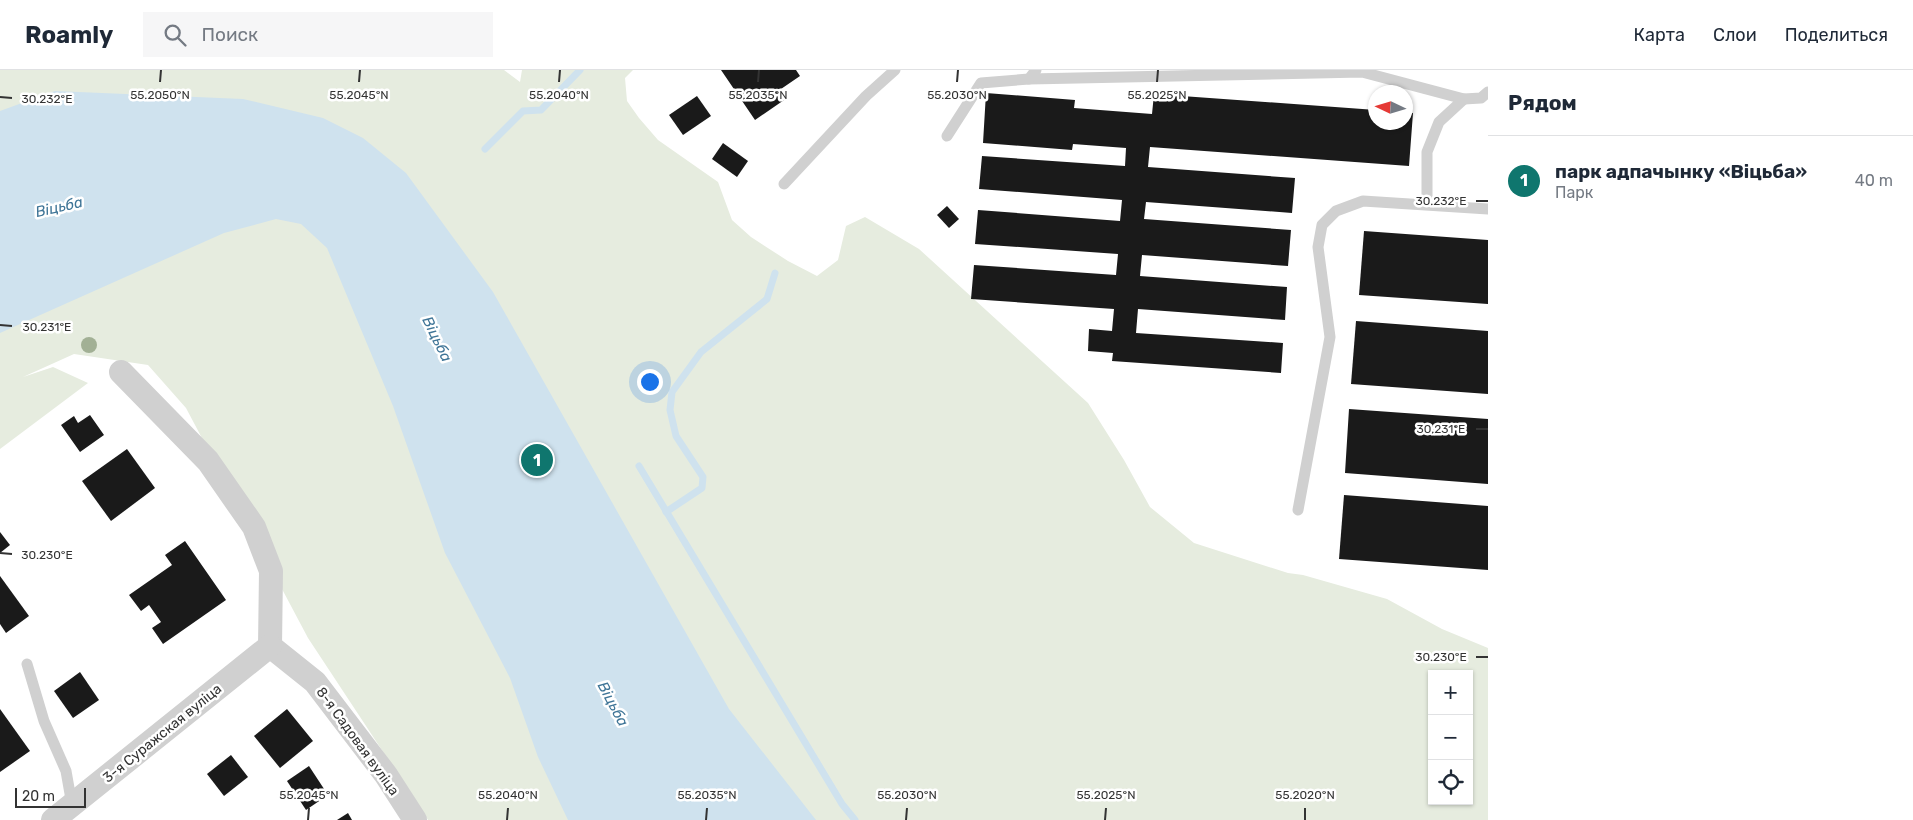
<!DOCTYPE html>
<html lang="ru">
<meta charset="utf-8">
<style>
:root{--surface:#fff;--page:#f6f6f7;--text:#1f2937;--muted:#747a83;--line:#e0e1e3;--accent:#0f766e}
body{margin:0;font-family:Rubik,sans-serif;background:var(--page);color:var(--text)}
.controls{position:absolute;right:15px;bottom:15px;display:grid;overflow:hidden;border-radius:0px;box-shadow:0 1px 4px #0004}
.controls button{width:45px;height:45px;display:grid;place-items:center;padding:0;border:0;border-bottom:1px solid var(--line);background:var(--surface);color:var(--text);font:25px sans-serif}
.compass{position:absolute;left:1368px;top:15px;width:45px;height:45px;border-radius:50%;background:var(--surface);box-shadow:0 1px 4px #0004;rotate:274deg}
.scale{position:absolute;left:15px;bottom:12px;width:71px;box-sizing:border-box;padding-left:5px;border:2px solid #333;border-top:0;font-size:14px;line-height:18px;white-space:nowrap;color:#333;-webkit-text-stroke:4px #fff;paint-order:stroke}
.you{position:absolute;left:649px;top:311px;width:18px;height:18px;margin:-12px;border:4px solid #fff;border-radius:50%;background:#1a73e8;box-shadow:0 0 0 8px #1a73e833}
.badge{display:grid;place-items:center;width:32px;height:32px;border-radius:50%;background:var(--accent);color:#fff;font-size:16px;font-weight:700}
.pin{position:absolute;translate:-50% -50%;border:2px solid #fff;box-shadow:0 1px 5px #0006}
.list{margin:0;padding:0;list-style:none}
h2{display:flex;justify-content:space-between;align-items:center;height:65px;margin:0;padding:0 20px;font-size:21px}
h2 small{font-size:16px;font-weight:400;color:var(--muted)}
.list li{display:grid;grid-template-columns:32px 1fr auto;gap:15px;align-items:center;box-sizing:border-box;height:90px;padding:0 20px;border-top:1px solid var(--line)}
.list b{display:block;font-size:19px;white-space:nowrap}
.list p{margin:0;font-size:16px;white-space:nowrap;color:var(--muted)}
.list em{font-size:16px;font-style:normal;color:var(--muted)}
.icon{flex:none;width:28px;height:28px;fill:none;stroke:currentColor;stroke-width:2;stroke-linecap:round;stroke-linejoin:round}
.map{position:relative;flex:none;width:1488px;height:750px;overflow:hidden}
header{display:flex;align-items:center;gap:30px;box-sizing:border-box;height:70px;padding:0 25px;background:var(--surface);border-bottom:1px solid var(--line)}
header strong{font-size:24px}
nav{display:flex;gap:28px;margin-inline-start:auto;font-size:18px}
.search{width:350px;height:45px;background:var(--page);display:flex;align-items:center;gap:12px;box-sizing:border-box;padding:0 18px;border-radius:0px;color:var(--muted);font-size:19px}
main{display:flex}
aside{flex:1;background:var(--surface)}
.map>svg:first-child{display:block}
.green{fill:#e6ecdf;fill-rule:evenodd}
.water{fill:#cfe2ee}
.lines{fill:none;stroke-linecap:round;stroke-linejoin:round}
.stream{stroke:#cfe2ee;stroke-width:7}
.building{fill:#1a1a1a}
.lane{stroke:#d0d0d0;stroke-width:11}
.street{stroke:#d0d0d0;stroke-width:24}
.tree{fill:#a2b095}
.ticks{fill:none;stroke:#333;stroke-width:2}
.labels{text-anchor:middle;stroke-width:5;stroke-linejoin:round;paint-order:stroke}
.street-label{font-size:14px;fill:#333;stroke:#fff}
.water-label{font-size:15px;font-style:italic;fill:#3f7597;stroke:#fff}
.ticks-label{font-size:12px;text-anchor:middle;fill:#333;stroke:#fff;stroke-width:5;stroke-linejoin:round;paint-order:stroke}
</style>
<header>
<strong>Roamly</strong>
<div class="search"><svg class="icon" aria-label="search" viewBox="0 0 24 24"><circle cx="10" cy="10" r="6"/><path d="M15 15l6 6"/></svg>Поиск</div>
<nav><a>Карта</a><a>Слои</a><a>Поделиться</a></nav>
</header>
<main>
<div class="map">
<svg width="1488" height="750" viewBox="0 0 1488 750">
<rect width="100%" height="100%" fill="#fff"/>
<path class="green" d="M0,0H504L520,12L522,0H633L625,8L627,31L639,48L658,70L718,112L732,150L751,167L788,191L817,206L838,190L846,156L865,147L919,179L1088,333L1124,390L1150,437L1194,473L1288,503L1303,505L1387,529L1442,559L1488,578V750H428L308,568L186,338L148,295L74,284L23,307L53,297L88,313L0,379ZM1432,604H1469V731H1432Z"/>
<path class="water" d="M55,21L243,29L323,48L363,68L406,103L493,222L729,639L816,750H568L538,687L510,608L445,483L393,336L327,178L301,154L276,149L224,163L0,263V41Z"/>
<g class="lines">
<g class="stream">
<path d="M485,79L523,41L541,40L580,0"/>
<path d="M639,396L842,734L855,750"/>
<path d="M666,442L702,418L703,407L676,366L670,340L672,322L701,282L767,229L775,203"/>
</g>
</g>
<g class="building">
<path d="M721,0H796L800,6L781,19L787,28L755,50Z"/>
<path d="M986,23L1075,30L1074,38L1152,44L1154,24L1376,40V52H1406V42L1413,43L1409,96L1150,77L1148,97L1295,108L1292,143L1146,132L1144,149L1291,160L1288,196L1142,185L1140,206L1287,217L1285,250L1138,239L1136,263L1283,273L1281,303L1112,291L1113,283L1088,281L1089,259L1112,261L1114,239L971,229L974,195L1116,205L1118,184L975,174L978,140L1120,151L1122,130L979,119L982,86L1125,96L1126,78L1073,74L1072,80L983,73Z"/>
<path d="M697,26L711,46L683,65L669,45Z"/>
<path d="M723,73L748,91L737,107L712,89Z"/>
<path d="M947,136L959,149L949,158L937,145Z"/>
<path d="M1364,161L1488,170V234L1359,225Z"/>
<path d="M1356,251L1488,261V324L1351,314Z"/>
<path d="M1349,339L1488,349V414L1345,403Z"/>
<path d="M90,345L104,365L80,382L61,355L74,346L78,353Z"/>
<path d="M127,379L155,418L111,451L82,411Z"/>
<path d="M1344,425L1488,436V500L1339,489Z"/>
<path d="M0,462L10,475L0,483Z"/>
<path d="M185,471L226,530L163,574L152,558L161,552L149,535L141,541L129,525L172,495L165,485Z"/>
<path d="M0,506L29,546L6,563L0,554Z"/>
<path d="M80,602L99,630L73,648L54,621Z"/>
<path d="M0,639L30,681L0,702Z"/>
<path d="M287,639L313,671L280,698L254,666Z"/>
<path d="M231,685L248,707L224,726L207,704Z"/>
<path d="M309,696L328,725L306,740L287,711Z"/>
<path d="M348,743L352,750H337Z"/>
</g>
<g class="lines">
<g class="lane">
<path d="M1029,9L1362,2L1464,29L1481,28L1488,22"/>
<path d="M947,66L981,13L1029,9L1036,0"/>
<path d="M784,114L866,26L895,0"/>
<path d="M1427,134V82L1439,52L1464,29"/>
<path d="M1298,440L1330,267L1318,177L1322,155L1336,141L1363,131L1488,139"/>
<path d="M27,594L44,651L66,701L72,735"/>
</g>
<g class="street">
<path d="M121,302L208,391L254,457L271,501L270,576"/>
<path d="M270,576L315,612L386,705L415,750"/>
<path d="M53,750L270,576"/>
</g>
</g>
<circle class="tree" cx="89" cy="275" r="8"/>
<path class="ticks" d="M160,12L161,0M359,12L360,0M559,12L560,0M758,12L759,0M957,12L958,0M1157,12L1158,0M0,27L12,28M1476,131H1488M0,255L12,256M1476,359H1488M0,483L12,484M1476,587H1488M308,750L309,738M507,750L508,738M706,750L707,738M906,750L907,738M1105,750L1106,738M1305,750V738"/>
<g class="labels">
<g class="street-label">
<text transform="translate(162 663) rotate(-39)" y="5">3-я Суражская вуліца</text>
<text transform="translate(358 671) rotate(54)" y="5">8-я Садовая вуліца</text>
</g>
<g class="water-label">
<text transform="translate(59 137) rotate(-13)" y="5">Віцьба</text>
<text transform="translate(437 269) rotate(64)" y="5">Віцьба</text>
<text transform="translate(613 634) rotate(62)" y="5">Віцьба</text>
</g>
</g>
<g class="ticks-label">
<text x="160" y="29">55.2050°N</text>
<text x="359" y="29">55.2045°N</text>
<text x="559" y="29">55.2040°N</text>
<text x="758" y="29">55.2035°N</text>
<text x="957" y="29">55.2030°N</text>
<text x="1157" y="29">55.2025°N</text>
<text x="47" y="33">30.232°E</text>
<text x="1441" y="135">30.232°E</text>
<text x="47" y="261">30.231°E</text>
<text x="1441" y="363">30.231°E</text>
<text x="47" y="489">30.230°E</text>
<text x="1441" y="591">30.230°E</text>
<text x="309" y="729">55.2045°N</text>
<text x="508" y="729">55.2040°N</text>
<text x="707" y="729">55.2035°N</text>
<text x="907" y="729">55.2030°N</text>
<text x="1106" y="729">55.2025°N</text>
<text x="1305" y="729">55.2020°N</text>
</g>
</svg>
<div class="controls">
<button>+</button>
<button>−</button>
<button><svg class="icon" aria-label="locate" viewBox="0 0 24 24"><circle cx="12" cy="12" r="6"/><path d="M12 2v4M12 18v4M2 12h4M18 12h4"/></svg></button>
</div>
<svg class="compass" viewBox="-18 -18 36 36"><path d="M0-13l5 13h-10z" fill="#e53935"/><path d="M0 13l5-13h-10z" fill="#747a83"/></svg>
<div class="scale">20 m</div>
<div class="you"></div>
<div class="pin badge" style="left:537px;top:390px">1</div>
</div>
<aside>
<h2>Рядом<small></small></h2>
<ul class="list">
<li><span class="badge">1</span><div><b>парк адпачынку «Віцьба»</b><p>Парк</p></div><em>40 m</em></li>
</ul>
</aside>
</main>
